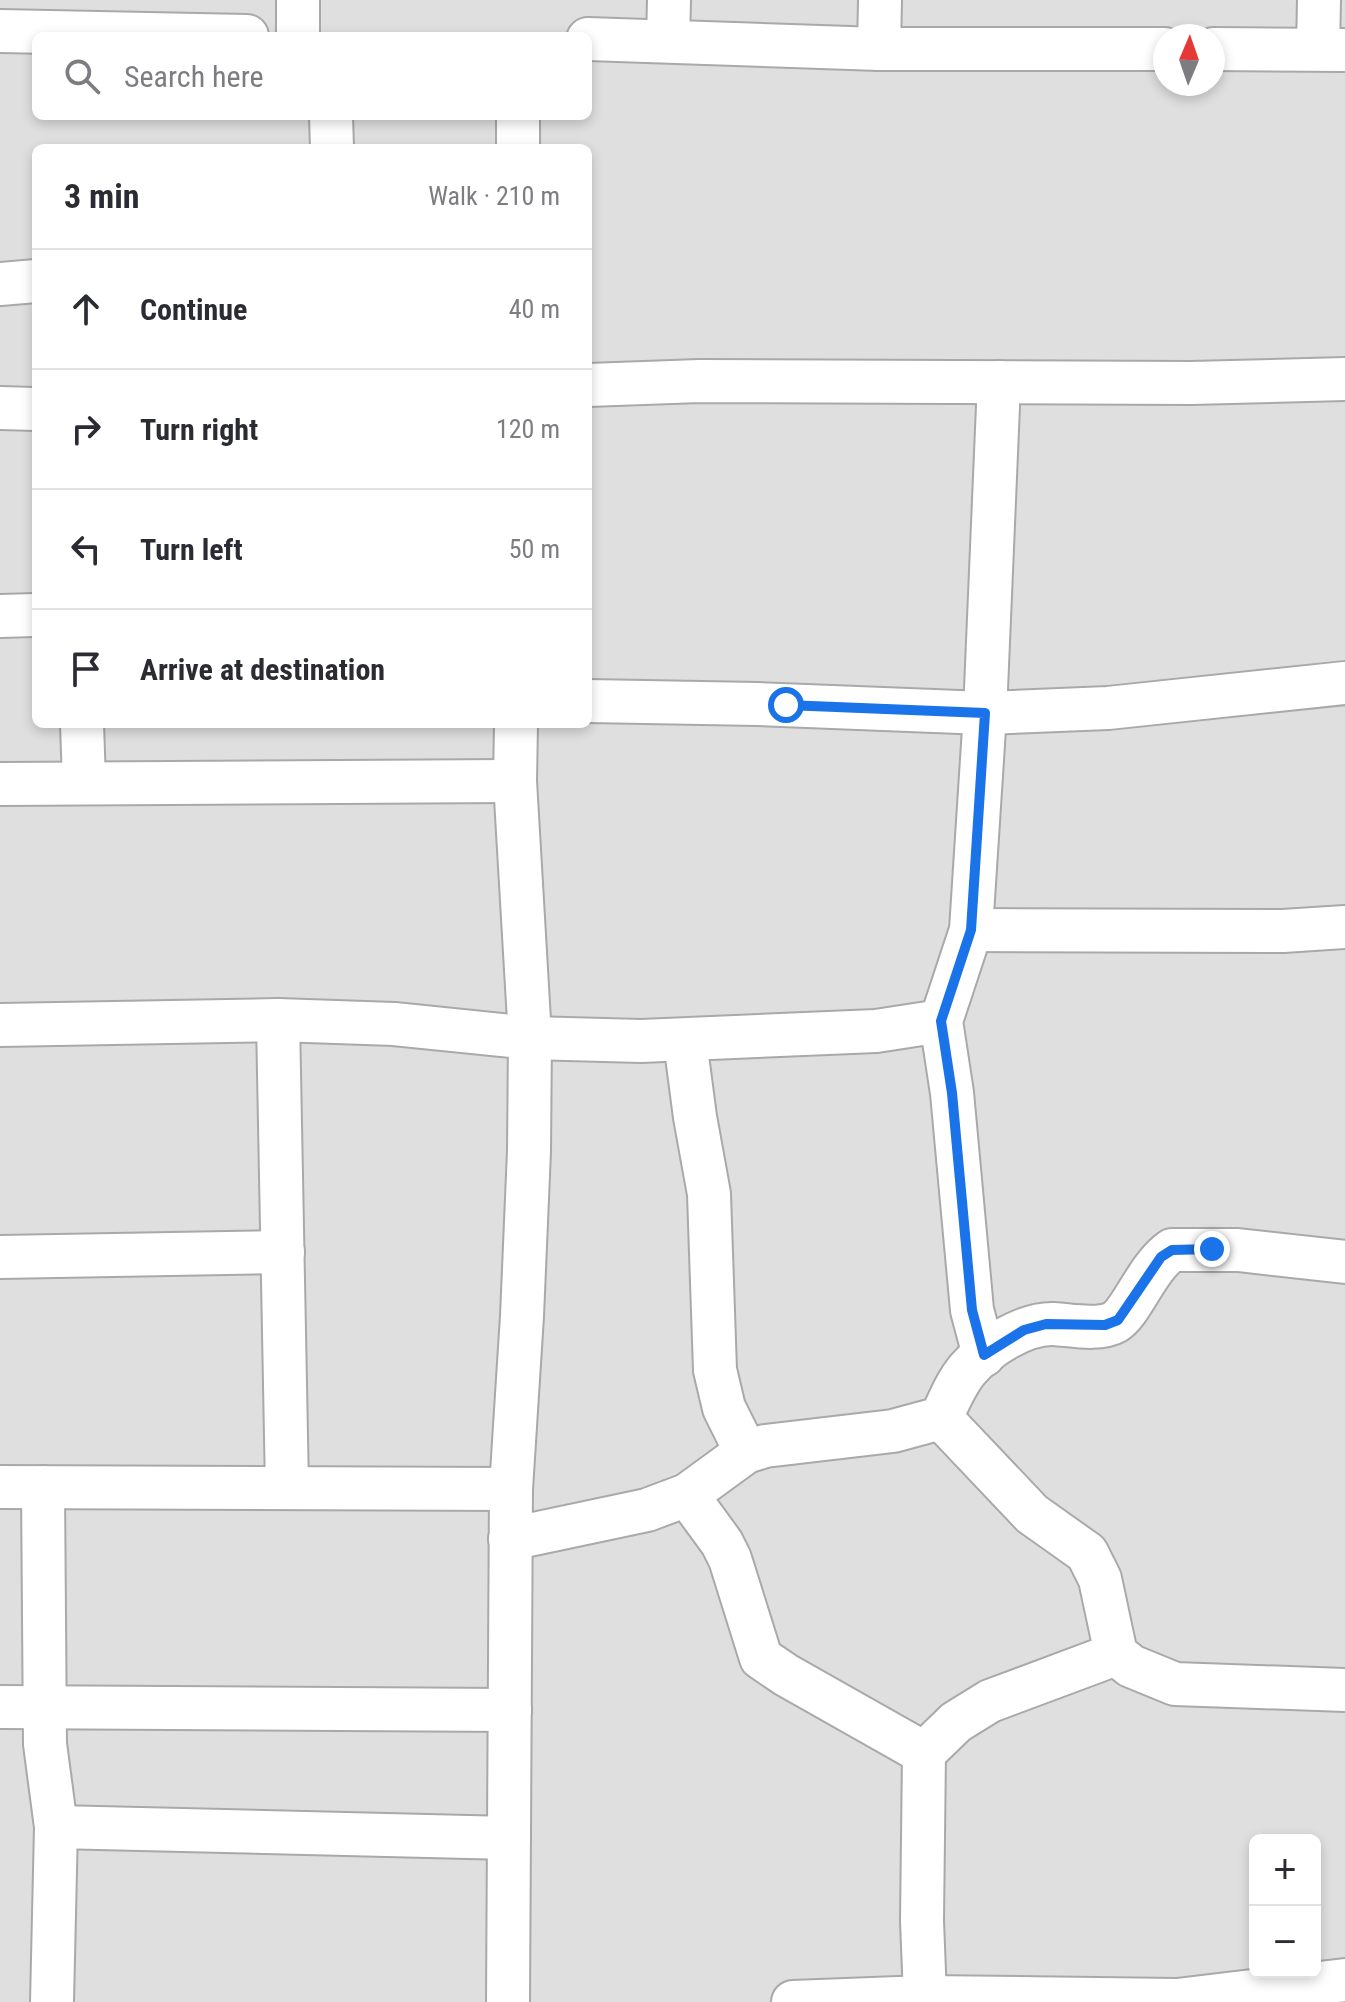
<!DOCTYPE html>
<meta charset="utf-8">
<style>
:root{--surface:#fff;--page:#f7f7f7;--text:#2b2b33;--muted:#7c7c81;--line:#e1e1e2}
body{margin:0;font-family:"Roboto Condensed",sans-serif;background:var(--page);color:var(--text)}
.controls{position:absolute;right:24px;bottom:24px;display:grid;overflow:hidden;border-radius:12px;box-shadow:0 4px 12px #0003}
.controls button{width:72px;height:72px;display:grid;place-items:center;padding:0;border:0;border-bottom:2px solid var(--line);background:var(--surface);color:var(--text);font:40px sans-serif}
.compass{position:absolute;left:1153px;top:24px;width:72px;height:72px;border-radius:50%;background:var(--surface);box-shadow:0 4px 12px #0003;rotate:2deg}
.stop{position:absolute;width:24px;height:24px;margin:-18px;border:6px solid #1a73e8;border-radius:50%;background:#fff}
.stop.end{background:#1a73e8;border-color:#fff;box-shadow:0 2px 8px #0008}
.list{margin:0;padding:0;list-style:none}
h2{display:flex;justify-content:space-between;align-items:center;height:104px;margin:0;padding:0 32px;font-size:34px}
h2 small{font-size:26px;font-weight:400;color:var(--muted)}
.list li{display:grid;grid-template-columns:52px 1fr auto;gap:24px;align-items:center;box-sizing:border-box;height:120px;padding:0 32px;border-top:2px solid var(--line)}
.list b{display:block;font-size:30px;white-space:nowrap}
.list em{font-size:26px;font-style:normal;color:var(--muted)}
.icon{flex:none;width:44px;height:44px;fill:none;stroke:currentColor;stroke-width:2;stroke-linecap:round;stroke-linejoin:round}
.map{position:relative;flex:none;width:1345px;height:2002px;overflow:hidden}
.search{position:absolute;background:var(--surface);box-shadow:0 4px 12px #0003;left:32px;top:32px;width:560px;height:88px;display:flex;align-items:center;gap:20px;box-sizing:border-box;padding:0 28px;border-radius:12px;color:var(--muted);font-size:30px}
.panel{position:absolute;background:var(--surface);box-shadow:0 4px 12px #0003;left:32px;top:144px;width:560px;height:584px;border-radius:12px}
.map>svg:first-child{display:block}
.residential{fill:#e0dfdf;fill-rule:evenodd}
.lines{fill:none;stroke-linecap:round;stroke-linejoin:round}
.street-casing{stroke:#a9a9a9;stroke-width:46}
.street{stroke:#fff;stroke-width:42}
.route{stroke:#1a73e8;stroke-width:10}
</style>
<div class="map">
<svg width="1345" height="2002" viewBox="0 0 1345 2002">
<rect width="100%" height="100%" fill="#f2efe9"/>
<path class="residential" d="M0,0H1345V2002H0ZM36,36H588V116H36ZM1165,36H1213V84H1165ZM36,148H588V724H36ZM1255,1840H1315V1972H1255Z"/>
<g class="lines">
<g class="street-casing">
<g id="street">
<path d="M298,0V36"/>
<path d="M0,31L247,36"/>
<path d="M588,39L879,49H1165"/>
<path d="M668,41L669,0"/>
<path d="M879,49L880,0"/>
<path d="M1213,49L1345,50"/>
<path d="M1318,49L1319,0"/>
<path d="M331,116L332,148"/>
<path d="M518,116V148"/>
<path d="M0,284L36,281"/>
<path d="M588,385L700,381L1191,383L1345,379"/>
<path d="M0,408L36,409"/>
<path d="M0,616L36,615"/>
<path d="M588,701L758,704L985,713L1108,708L1345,683"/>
<path d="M82,724L84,782"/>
<path d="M0,784L515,781"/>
<path d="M971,930L1283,931L1345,927"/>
<path d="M278,1020L287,1488"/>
<path d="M0,1025L278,1020L394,1024L530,1038L641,1041L876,1031L941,1021"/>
<path d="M685,1041L695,1117L709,1194L715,1370L724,1408L746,1452"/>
<path d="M0,1257L283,1252"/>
<path d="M984,1355L972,1310L952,1093L941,1021L971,930L985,713L999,382"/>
<path d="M941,1418L1032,1514L1087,1553L1100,1579L1116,1654L1131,1666L1175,1684L1345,1690"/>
<path d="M0,1487L511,1489"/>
<path d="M43,1487L45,1744L56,1827L52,2002"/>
<path d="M687,1495L722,1543L730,1559L761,1658L786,1675L924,1753"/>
<path d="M510,1539L647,1510L687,1495L746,1452L765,1446L893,1431L941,1418C949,1401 956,1383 968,1369C987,1347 1024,1323 1054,1324C1071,1325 1099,1331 1115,1322C1132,1312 1147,1267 1172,1250H1238L1345,1262"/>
<path d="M0,1707L510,1710"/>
<path d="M56,1827L509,1838"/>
<path d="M925,1997L922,1921L924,1753L956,1722L990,1701L1116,1654"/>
<path d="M508,2002L511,1489L522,1316L529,1151L530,1038L515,781L516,724"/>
<path d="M793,2002L925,1997L1177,2000L1345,1980"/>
</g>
</g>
<use href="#street" class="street"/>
</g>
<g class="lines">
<path class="route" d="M786,705L985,713L971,930L941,1021L952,1093L972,1310L984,1355L1024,1330L1046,1324L1105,1325L1118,1320L1161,1257L1172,1250L1212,1249"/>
</g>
</svg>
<div class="controls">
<button>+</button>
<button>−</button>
</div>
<svg class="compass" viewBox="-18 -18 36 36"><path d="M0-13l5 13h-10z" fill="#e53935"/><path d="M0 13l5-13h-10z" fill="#7c7c81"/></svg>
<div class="stop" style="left:786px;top:705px"></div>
<div class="stop end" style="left:1212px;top:1249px"></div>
<div class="search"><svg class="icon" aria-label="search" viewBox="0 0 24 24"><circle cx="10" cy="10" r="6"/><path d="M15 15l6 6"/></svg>Search here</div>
<section class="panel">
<h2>3 min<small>Walk · 210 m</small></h2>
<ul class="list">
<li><svg class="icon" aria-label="ahead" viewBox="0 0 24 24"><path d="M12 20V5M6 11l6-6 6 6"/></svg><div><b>Continue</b></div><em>40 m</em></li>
<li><svg class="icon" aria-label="right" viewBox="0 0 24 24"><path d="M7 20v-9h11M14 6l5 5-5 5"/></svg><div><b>Turn right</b></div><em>120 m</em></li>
<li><svg class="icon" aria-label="left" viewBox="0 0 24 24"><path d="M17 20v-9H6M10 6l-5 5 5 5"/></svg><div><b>Turn left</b></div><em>50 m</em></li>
<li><svg class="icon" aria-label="arrive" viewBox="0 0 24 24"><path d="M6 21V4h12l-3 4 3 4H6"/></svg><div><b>Arrive at destination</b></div></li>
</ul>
</section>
</div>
